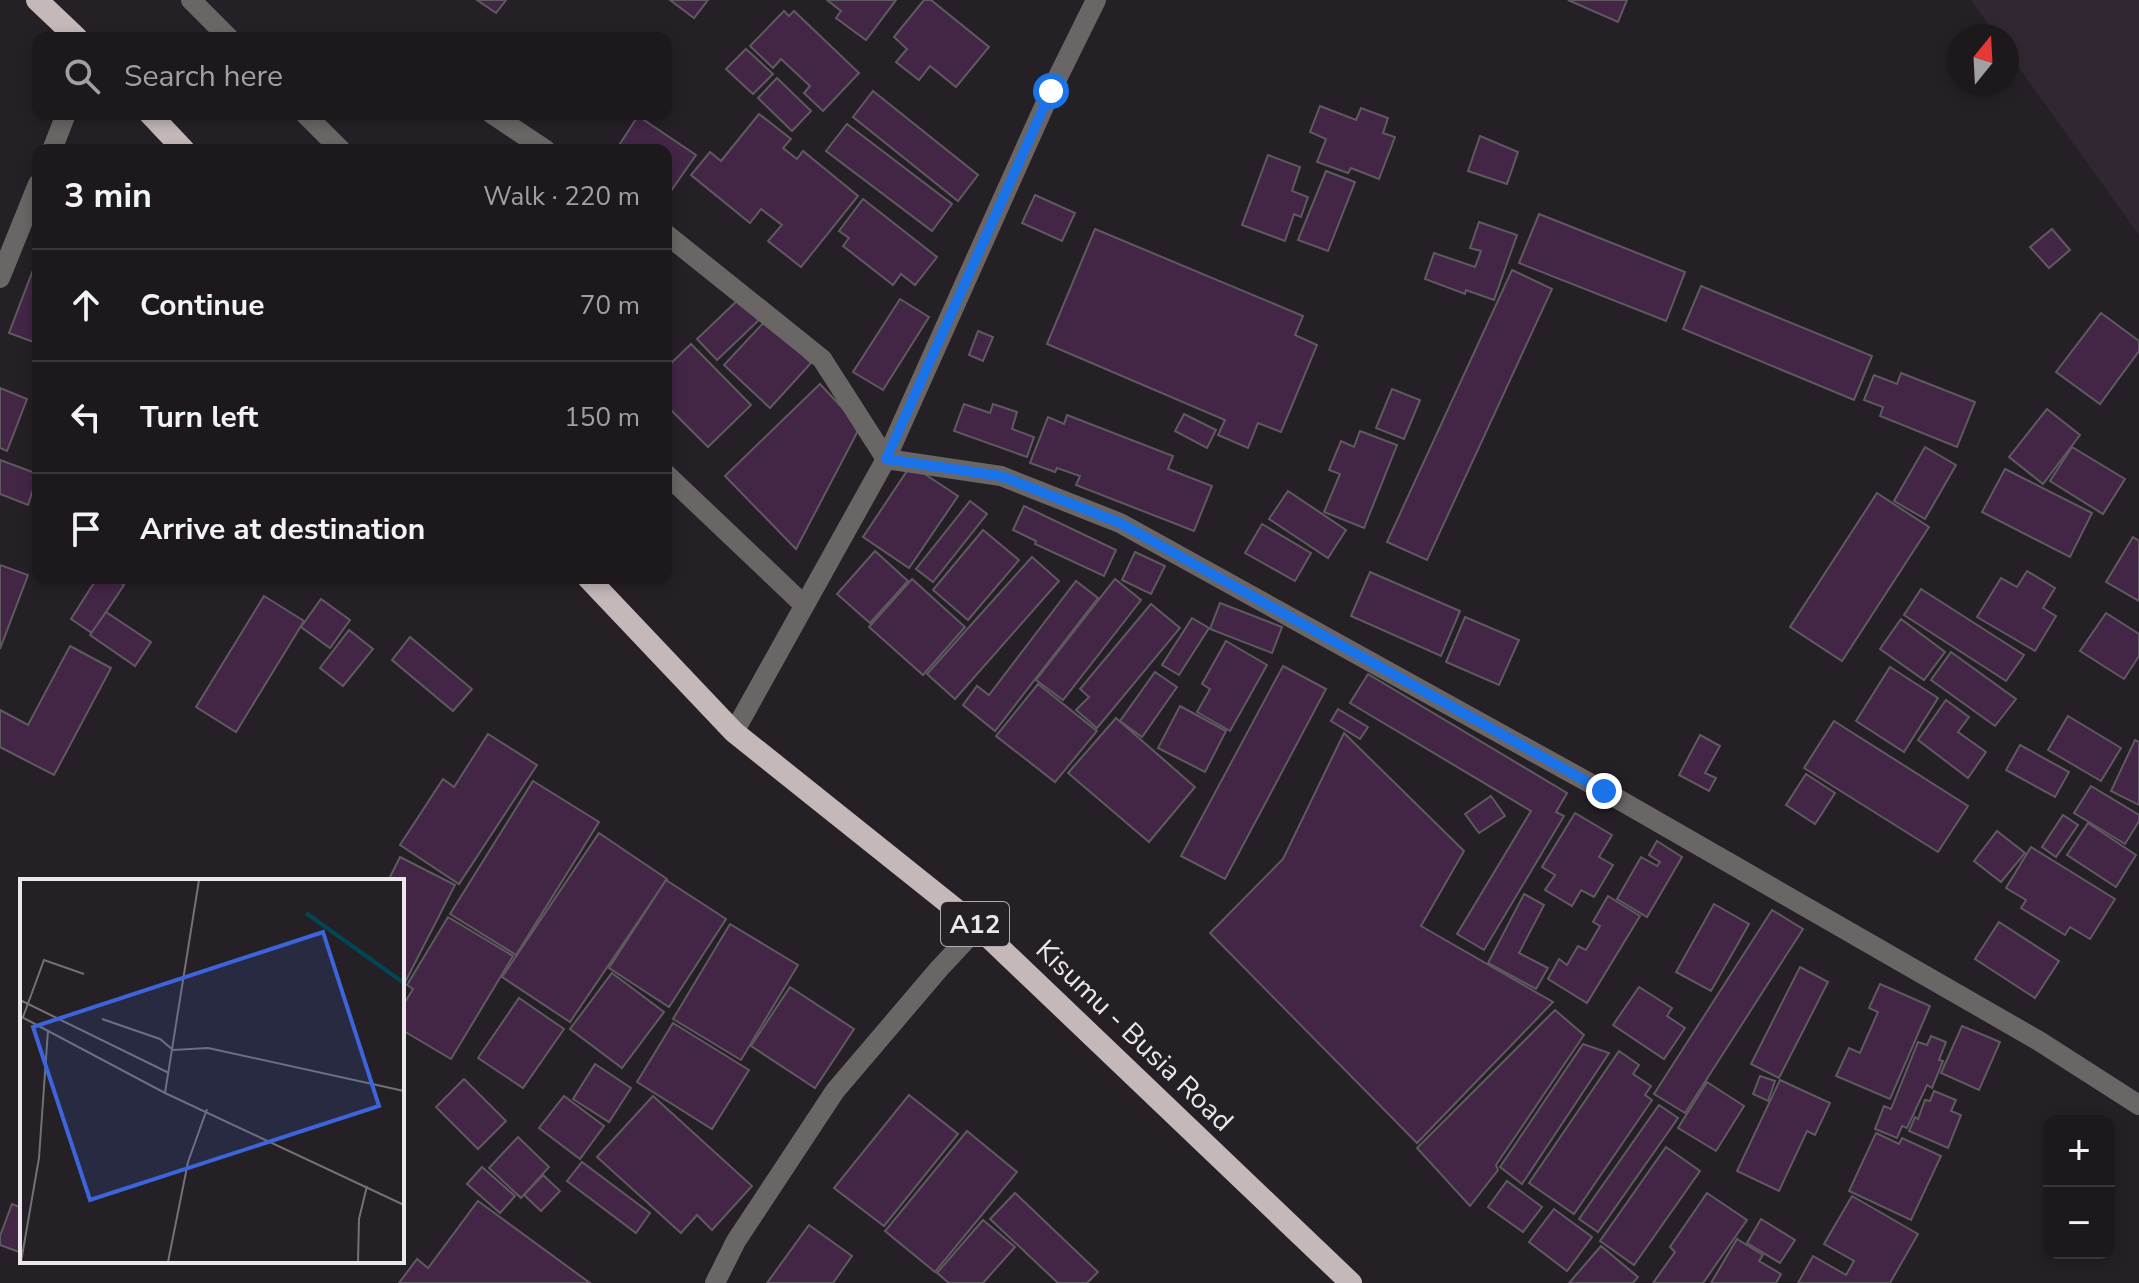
<!DOCTYPE html>
<meta charset="utf-8">
<style>
:root{--surface:#1c181c;--page:#252125;--text:#f1f3f6;--muted:#a0a0a3;--line:#3a373b}
body{margin:0;font-family:"Nunito Sans",sans-serif;background:var(--page);color:var(--text)}
.controls{position:absolute;right:24px;bottom:24px;display:grid;overflow:hidden;border-radius:16px;box-shadow:0 4px 12px #0003}
.controls button{width:72px;height:72px;display:grid;place-items:center;padding:0;border:0;border-bottom:2px solid var(--line);background:var(--surface);color:var(--text);font:40px sans-serif}
.compass{position:absolute;left:1947px;top:24px;width:72px;height:72px;border-radius:50%;background:var(--surface);box-shadow:0 4px 12px #0003;rotate:18deg}
.stop{position:absolute;width:24px;height:24px;margin:-18px;border:6px solid #1a73e8;border-radius:50%;background:#fff}
.stop.end{background:#1a73e8;border-color:#fff;box-shadow:0 2px 8px #0008}
.list{margin:0;padding:0;list-style:none}
h2{display:flex;justify-content:space-between;align-items:center;height:104px;margin:0;padding:0 32px;font-size:34px}
h2 small{font-size:26px;font-weight:400;color:var(--muted)}
.list li{display:grid;grid-template-columns:52px 1fr auto;gap:24px;align-items:center;box-sizing:border-box;height:112px;padding:0 32px;border-top:2px solid var(--line)}
.list b{display:block;font-size:30px;white-space:nowrap}
.list em{font-size:26px;font-style:normal;color:var(--muted)}
.icon{flex:none;width:44px;height:44px;fill:none;stroke:currentColor;stroke-width:2;stroke-linecap:round;stroke-linejoin:round}
.map{position:relative;flex:none;width:2139px;height:1283px;overflow:hidden}
.search{position:absolute;background:var(--surface);box-shadow:0 4px 12px #0003;left:32px;top:32px;width:640px;height:88px;display:flex;align-items:center;gap:20px;box-sizing:border-box;padding:0 28px;border-radius:16px;color:var(--muted);font-size:30px}
.panel{position:absolute;background:var(--surface);box-shadow:0 4px 12px #0003;left:32px;top:144px;width:640px;height:440px;border-radius:16px}
.map>svg:first-child{display:block}
.built{fill:#312732}
.building{fill:#432646;stroke:#5f5960;stroke-width:2}
.lines{fill:none;stroke-linecap:round;stroke-linejoin:round}
.minor{stroke:#6b6666;stroke-width:20}
.trunk{stroke:#c4b8b9;stroke-width:22}
.route{stroke:#1a73e8;stroke-width:10}
.labels{text-anchor:middle;stroke-width:6;stroke-linejoin:round;paint-order:stroke}
.shield{fill:#252026;stroke:#b0abb0;stroke-width:2}
.shield-label{font-size:26px;font-weight:bold;fill:#ebe7eb}
.street-label{font-size:28px;fill:#ebe7eb;stroke:#252026}
.inset-river{fill:none;stroke:#004654;stroke-width:4}
.inset-road{fill:none;stroke:#747075;stroke-width:2}
.view{fill:#3c65db;fill-opacity:0.15;stroke:#3c65db;stroke-width:4}
.inset-edge{fill:none;stroke:#ebe7eb;stroke-width:4}
</style>
<div class="map">
<svg width="2139" height="1283" viewBox="0 0 2139 1283">
<rect width="100%" height="100%" fill="#252026"/>
<path class="built" d="M1971,0H2139V235L2007,51V36H1997Z"/>
<g class="building">
<path d="M477,0H506L496,13Z"/>
<path d="M670,0H708L694,18Z"/>
<path d="M827,0H896L866,40L836,18L841,11Z"/>
<path d="M924,0H931L989,47L956,87L930,66L919,80L896,62L907,49L894,37Z"/>
<path d="M1568,0H1627L1618,22Z"/>
<path d="M784,11L789,16L794,11L859,73L823,111L804,93L810,86L781,59L773,68L750,46Z"/>
<path d="M746,49L773,74L753,94L726,69Z"/>
<path d="M777,78L811,111L792,131L758,98Z"/>
<path d="M873,91L978,175L958,201L853,117Z"/>
<path d="M1320,106L1356,120L1361,108L1388,118L1383,133L1395,137L1379,179L1351,168L1348,173L1317,162L1326,139L1310,132Z"/>
<path d="M759,114L791,139L783,148L797,159L803,151L858,196L801,267L768,241L782,225L761,209L750,223L691,175L710,152L721,161Z"/>
<path d="M638,116L696,155L666,198V150H616Z"/>
<path d="M847,124L952,204L932,231L826,151Z"/>
<path d="M1480,136L1518,152L1507,184L1468,171Z"/>
<path d="M1268,155L1300,167L1292,191L1308,197L1301,217L1294,214L1285,241L1242,225Z"/>
<path d="M1326,171L1355,182L1328,251L1298,240Z"/>
<path d="M1035,195L1075,213L1062,241L1022,223Z"/>
<path d="M863,199L937,257L915,285L901,274L893,285L843,246L849,238L839,231Z"/>
<path d="M1539,214L1685,272L1666,321L1519,263Z"/>
<path d="M1479,222L1517,235L1494,300L1466,290L1465,294L1425,279L1434,253L1475,267L1481,251L1470,248Z"/>
<path d="M1095,229L1303,316L1295,335L1317,345L1281,432L1258,423L1248,448L1218,435L1225,420L1047,344Z"/>
<path d="M2052,229L2070,250L2049,268L2030,247Z"/>
<path d="M33,270L38,272V337L36,343L9,333Z"/>
<path d="M1512,270L1552,289L1427,560L1387,542Z"/>
<path d="M1701,286L1872,356L1854,400L1683,329Z"/>
<path d="M739,299L759,320L717,360L697,339Z"/>
<path d="M900,299L929,317L883,390L853,372Z"/>
<path d="M2101,313L2139,341V351L2100,404L2056,372Z"/>
<path d="M766,320L811,363L770,408L724,365Z"/>
<path d="M978,331L993,337L983,361L969,355Z"/>
<path d="M691,344L751,405L708,447L666,405V368Z"/>
<path d="M1901,373L1975,402L1957,447L1880,416L1883,407L1864,400L1874,375L1897,384Z"/>
<path d="M820,384L860,427L796,549L725,476Z"/>
<path d="M0,388L27,399L7,451L0,448Z"/>
<path d="M1392,389L1420,400L1404,439L1376,428Z"/>
<path d="M964,404L990,413L993,404L1017,412L1012,429L1034,437L1027,457L954,431Z"/>
<path d="M2047,409L2080,435L2043,484L2009,457Z"/>
<path d="M1184,414L1216,430L1207,448L1175,431Z"/>
<path d="M1067,415L1173,456L1168,469L1212,486L1194,531L1076,485L1080,476L1057,468L1055,472L1030,463L1048,417L1064,424Z"/>
<path d="M1360,431L1397,445L1364,528L1324,512L1340,474L1329,470L1341,441L1354,447Z"/>
<path d="M1925,447L1956,465L1925,519L1894,501Z"/>
<path d="M2072,447L2125,479L2103,514L2050,481Z"/>
<path d="M0,460L38,474L28,505L0,494Z"/>
<path d="M911,465L958,496L909,568L863,537Z"/>
<path d="M2005,469L2092,513L2070,557L1982,512Z"/>
<path d="M1288,491L1346,530L1328,558L1269,519Z"/>
<path d="M1877,493L1929,527L1842,661L1790,627Z"/>
<path d="M970,501L987,514L933,582L916,569Z"/>
<path d="M1024,506L1116,550L1104,576L1035,544L1036,541L1013,530Z"/>
<path d="M1262,524L1311,553L1295,581L1245,553Z"/>
<path d="M983,530L1019,560L968,620L933,590Z"/>
<path d="M2133,537L2139,541V601L2106,582Z"/>
<path d="M875,551L908,581L870,623L837,594Z"/>
<path d="M1135,552L1165,566L1151,594L1122,580Z"/>
<path d="M1032,557L1059,581L955,699L927,674Z"/>
<path d="M0,565L28,575L0,649Z"/>
<path d="M2027,571L2055,588L2043,608L2056,616L2035,651L1977,617L2001,578L2017,587Z"/>
<path d="M1370,572L1460,611L1441,656L1351,616Z"/>
<path d="M97,578H113L124,585L92,633L71,619Z"/>
<path d="M912,579L965,627L923,675L869,627Z"/>
<path d="M1115,579L1141,600L1063,700L1036,680Z"/>
<path d="M1076,581L1098,598L995,731L963,705L977,686L989,695Z"/>
<path d="M1921,589L2024,655L2006,681L1904,615Z"/>
<path d="M264,596L304,621L236,732L196,707Z"/>
<path d="M321,599L350,620L330,648L301,627Z"/>
<path d="M1220,603L1282,627L1272,653L1210,629Z"/>
<path d="M1151,604L1180,628L1097,728L1076,710L1089,697L1080,689Z"/>
<path d="M106,612L151,642L135,666L90,635Z"/>
<path d="M2106,613L2139,634V656L2124,679L2080,651Z"/>
<path d="M1465,617L1519,640L1499,685L1446,662Z"/>
<path d="M1192,618L1209,628L1179,675L1162,665Z"/>
<path d="M1901,619L1945,652L1924,680L1880,649Z"/>
<path d="M349,630L373,649L343,686L320,668Z"/>
<path d="M410,637L472,689L453,711L392,660Z"/>
<path d="M1226,641L1267,665L1230,731L1197,712L1210,689L1202,684Z"/>
<path d="M70,646L111,668L54,775L0,747V710L28,725Z"/>
<path d="M1951,652L2016,699L1995,726L1931,680Z"/>
<path d="M1283,666L1326,689L1225,879L1181,856Z"/>
<path d="M1890,667L1938,698L1904,752L1856,721Z"/>
<path d="M1155,672L1177,687L1142,737L1120,721Z"/>
<path d="M1368,674L1567,793L1556,812L1564,816L1484,950L1457,934L1531,811L1350,703Z"/>
<path d="M1038,684L1097,731L1055,782L996,736Z"/>
<path d="M1946,700L1969,717L1958,732L1986,752L1968,778L1918,740Z"/>
<path d="M1180,706L1226,731L1205,772L1158,748Z"/>
<path d="M1338,709L1368,727L1360,739L1331,721Z"/>
<path d="M2068,716L2121,748L2101,781L2048,750Z"/>
<path d="M1116,718L1195,787L1149,842L1068,773Z"/>
<path d="M1834,721L1968,806L1938,852L1804,768Z"/>
<path d="M1344,733L1464,851L1421,926L1553,1002L1417,1143L1210,933L1283,859Z"/>
<path d="M488,734L537,765L459,884L400,845L443,779L454,787Z"/>
<path d="M1700,735L1720,746L1705,773L1716,778L1709,791L1679,775Z"/>
<path d="M2135,740L2139,742V805L2111,791Z"/>
<path d="M2020,745L2069,772L2055,797L2006,770Z"/>
<path d="M1806,774L1835,793L1815,824L1786,805Z"/>
<path d="M533,781L599,822L516,955L450,914Z"/>
<path d="M2091,786L2139,815V821L2125,844L2074,813Z"/>
<path d="M1491,796L1505,816L1479,833L1465,814Z"/>
<path d="M1575,813L1612,835L1599,857L1613,865L1594,897L1581,890L1572,906L1545,890L1555,875L1542,867Z"/>
<path d="M2063,815L2078,825L2056,857L2042,847Z"/>
<path d="M2088,823L2136,855L2116,887L2067,855Z"/>
<path d="M1997,831L2025,853L2001,882L1974,861Z"/>
<path d="M599,833L667,879L570,1022L502,977Z"/>
<path d="M1657,841L1682,857L1647,917L1617,899L1641,857L1657,866L1660,862L1649,855Z"/>
<path d="M2031,847L2115,899L2090,939L2070,927L2065,935L2021,908L2026,900L2006,888Z"/>
<path d="M400,857L455,885L402,988V881H388Z"/>
<path d="M666,880L726,919L669,1007L609,968Z"/>
<path d="M1524,894L1544,905L1519,953L1548,968L1536,989L1488,963Z"/>
<path d="M1608,896L1640,916L1587,1003L1548,979L1559,959L1567,965L1578,946L1586,950L1600,926L1593,922Z"/>
<path d="M1714,904L1749,924L1711,991L1676,972Z"/>
<path d="M1772,910L1803,929L1685,1113L1654,1094Z"/>
<path d="M448,917L513,956L451,1059L402,1030V1007L413,989L407,985Z"/>
<path d="M1999,922L2059,961L2035,998L1975,959Z"/>
<path d="M730,924L798,965L741,1060L673,1019Z"/>
<path d="M1800,967L1828,982L1779,1078L1751,1064Z"/>
<path d="M612,973L664,1012L622,1068L570,1029Z"/>
<path d="M1880,984L1930,1006L1890,1099L1836,1076L1849,1048L1860,1053L1878,1012L1869,1008Z"/>
<path d="M790,987L854,1029L815,1088L751,1046Z"/>
<path d="M1639,987L1672,1008L1667,1016L1685,1028L1664,1059L1613,1025Z"/>
<path d="M519,998L564,1029L523,1088L478,1058Z"/>
<path d="M1555,1010L1584,1035L1496,1165L1498,1170L1470,1206L1417,1148Z"/>
<path d="M673,1023L749,1070L712,1129L637,1082Z"/>
<path d="M1962,1026L2000,1042L1979,1090L1941,1073Z"/>
<path d="M1931,1036L1946,1042L1939,1060L1943,1061L1932,1088L1927,1085L1907,1128L1902,1126L1897,1138L1875,1129L1884,1106L1891,1109L1918,1042L1927,1045Z"/>
<path d="M1583,1044L1609,1053L1522,1184L1500,1167Z"/>
<path d="M1619,1051L1639,1065L1633,1074L1651,1086L1645,1095L1652,1100L1574,1214L1529,1183Z"/>
<path d="M595,1064L631,1088L609,1122L573,1099Z"/>
<path d="M1760,1076L1775,1081L1768,1101L1753,1094Z"/>
<path d="M464,1079L506,1121L478,1149L436,1107Z"/>
<path d="M1780,1080L1830,1103L1815,1135L1807,1131L1779,1191L1737,1171Z"/>
<path d="M1707,1082L1744,1106L1716,1151L1678,1128Z"/>
<path d="M1934,1091L1956,1100L1951,1111L1961,1115L1948,1148L1909,1131L1915,1117L1918,1119L1925,1100L1930,1101Z"/>
<path d="M909,1095L958,1134L884,1226L834,1188Z"/>
<path d="M564,1096L604,1126L580,1159L539,1128Z"/>
<path d="M653,1096L752,1186L712,1230L697,1215L681,1233L597,1157Z"/>
<path d="M1659,1105L1678,1118L1598,1232L1579,1219Z"/>
<path d="M967,1131L1017,1172L935,1272L885,1231Z"/>
<path d="M1876,1133L1899,1144L1902,1138L1941,1156L1911,1220L1849,1191Z"/>
<path d="M518,1137L549,1167L521,1198L489,1168Z"/>
<path d="M1666,1147L1700,1171L1634,1265L1600,1241Z"/>
<path d="M582,1162L650,1213L636,1233L567,1181Z"/>
<path d="M482,1167L515,1196L500,1213L467,1184Z"/>
<path d="M543,1175L560,1191L541,1211L524,1195Z"/>
<path d="M1507,1181L1542,1207L1523,1232L1488,1207Z"/>
<path d="M1015,1193L1098,1272L1087,1283H1058L990,1219Z"/>
<path d="M1707,1193L1747,1220L1703,1283H1653L1675,1252L1670,1247Z"/>
<path d="M1852,1196L1918,1234L1890,1283H1798L1813,1256L1846,1275L1854,1261L1824,1244Z"/>
<path d="M478,1201L590,1283H399L417,1259L428,1268Z"/>
<path d="M12,1204L22,1208V1253L0,1245V1236Z"/>
<path d="M1554,1209L1592,1237L1567,1271L1529,1242Z"/>
<path d="M1761,1219L1795,1240L1780,1263L1747,1243Z"/>
<path d="M983,1220L1015,1247L983,1283H949L937,1273Z"/>
<path d="M809,1225L852,1256L833,1283H767Z"/>
<path d="M1737,1239L1763,1255L1759,1261L1781,1274L1776,1283H1711Z"/>
<path d="M1601,1246L1638,1277L1633,1283H1569Z"/>
</g>
<g class="lines">
<g class="minor">
<path d="M191,0L229,38"/>
<path d="M305,114L341,150"/>
<path d="M492,114L546,150"/>
<path d="M52,150L66,114"/>
<path d="M666,234L822,359L886,459L1001,476L1120,523L1604,791L2039,1041L2139,1105"/>
<path d="M0,278L38,184"/>
<path d="M666,474L804,605"/>
<path d="M734,732L886,459L1051,91L1096,0"/>
<path d="M715,1283L736,1241L835,1091L938,970L978,927"/>
</g>
<g class="trunk">
<path d="M37,0L77,38"/>
<path d="M150,114L184,150"/>
<path d="M588,578L734,732L978,927L1351,1283"/>
</g>
</g>
<g class="lines">
<path class="route" d="M1051,91L886,459L1001,476L1120,523L1604,791"/>
</g>
<g class="labels">
<rect class="shield" x="941" y="902" width="68" height="44" rx="6"/>
<g class="shield-label">
<text x="975" y="933">A12</text>
</g>
<g class="street-label">
<text transform="translate(1135 1035) rotate(44)" y="10">Kisumu - Busia Road</text>
</g>
</g>
<g transform="translate(20 879)">
<rect width="384" height="384" fill="#252026"/>
<path class="inset-river" d="M286,34L384,104"/>
<path class="inset-road" d="M0,121L149,194M0,137L145,214L384,326M3,138L24,81L64,95M82,140L140,160L153,171L188,169L384,212M145,214L179,1M1,383L19,279L28,151M148,383L168,283L187,230M338,383L339,340L347,307"/>
<path class="view" d="M303,53L359,227L70,321L13,148Z"/>
<rect width="384" height="384" class="inset-edge"/>
</g>
</svg>
<div class="controls">
<button>+</button>
<button>−</button>
</div>
<svg class="compass" viewBox="-18 -18 36 36"><path d="M0-13l5 13h-10z" fill="#e53935"/><path d="M0 13l5-13h-10z" fill="#a0a0a3"/></svg>
<div class="stop" style="left:1051px;top:91px"></div>
<div class="stop end" style="left:1604px;top:791px"></div>
<div class="search"><svg class="icon" aria-label="search" viewBox="0 0 24 24"><circle cx="10" cy="10" r="6"/><path d="M15 15l6 6"/></svg>Search here</div>
<section class="panel">
<h2>3 min<small>Walk · 220 m</small></h2>
<ul class="list">
<li><svg class="icon" aria-label="ahead" viewBox="0 0 24 24"><path d="M12 20V5M6 11l6-6 6 6"/></svg><div><b>Continue</b></div><em>70 m</em></li>
<li><svg class="icon" aria-label="left" viewBox="0 0 24 24"><path d="M17 20v-9H6M10 6l-5 5 5 5"/></svg><div><b>Turn left</b></div><em>150 m</em></li>
<li><svg class="icon" aria-label="arrive" viewBox="0 0 24 24"><path d="M6 21V4h12l-3 4 3 4H6"/></svg><div><b>Arrive at destination</b></div></li>
</ul>
</section>
</div>
